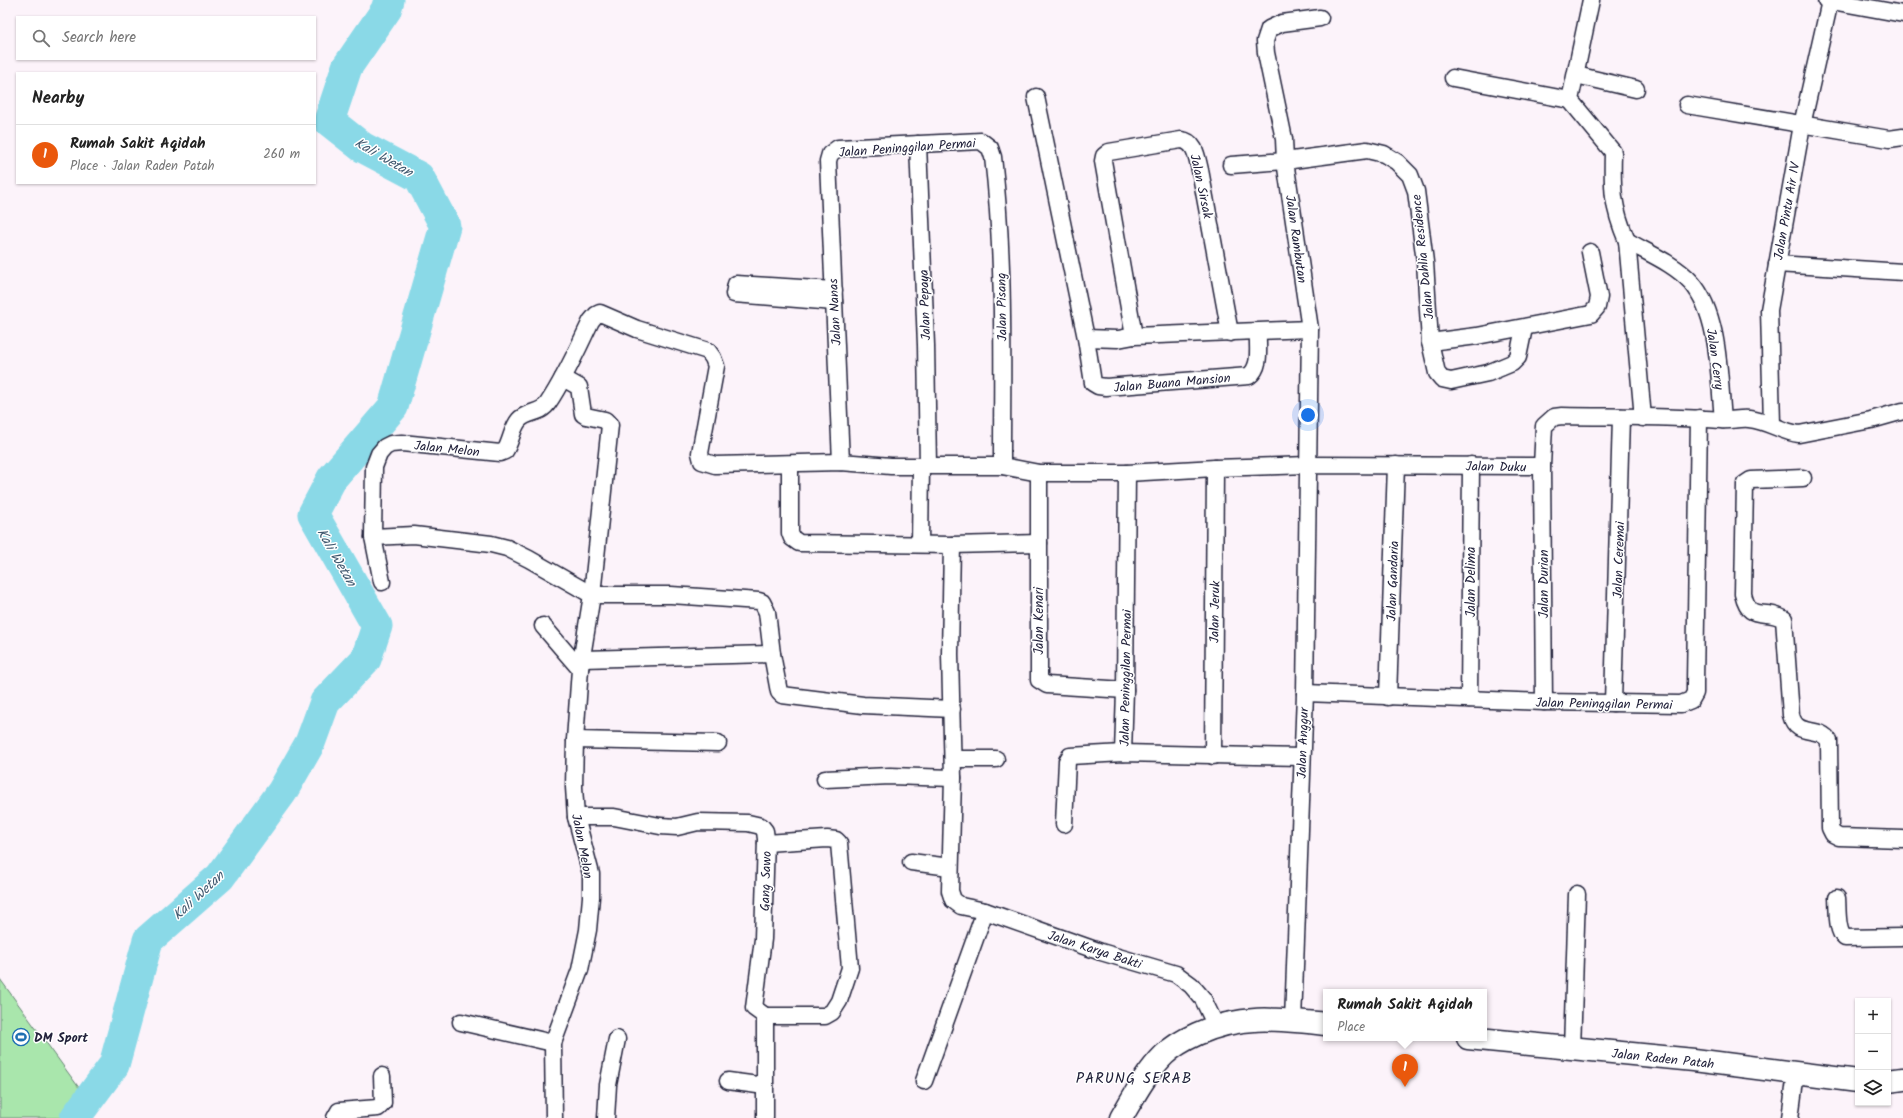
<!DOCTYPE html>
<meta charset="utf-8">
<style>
:root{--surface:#fff;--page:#f2f2f2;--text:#222;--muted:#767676;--line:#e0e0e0;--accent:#ea580c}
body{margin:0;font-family:Kalam,sans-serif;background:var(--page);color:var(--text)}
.controls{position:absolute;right:12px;bottom:12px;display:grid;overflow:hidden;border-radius:0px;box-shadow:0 1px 3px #0004}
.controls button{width:36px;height:36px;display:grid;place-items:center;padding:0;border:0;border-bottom:1px solid var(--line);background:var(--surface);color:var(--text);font:20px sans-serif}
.you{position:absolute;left:1308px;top:415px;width:14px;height:14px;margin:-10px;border:3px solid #fff;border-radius:50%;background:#1a73e8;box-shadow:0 0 0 6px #1a73e833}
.badge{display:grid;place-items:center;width:26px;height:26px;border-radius:50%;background:var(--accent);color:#fff;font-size:13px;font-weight:700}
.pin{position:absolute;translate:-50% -33px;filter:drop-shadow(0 1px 2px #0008)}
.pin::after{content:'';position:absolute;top:21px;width:14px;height:12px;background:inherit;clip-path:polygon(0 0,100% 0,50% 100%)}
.popup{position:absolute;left:1323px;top:989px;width:164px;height:52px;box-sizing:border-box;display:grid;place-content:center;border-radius:0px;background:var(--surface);filter:drop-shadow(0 1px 3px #0005);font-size:13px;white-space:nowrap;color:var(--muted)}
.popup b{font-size:15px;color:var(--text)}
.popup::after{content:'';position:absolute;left:50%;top:100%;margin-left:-8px;border:8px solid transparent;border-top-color:var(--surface)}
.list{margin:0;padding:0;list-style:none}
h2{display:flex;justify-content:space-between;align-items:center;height:52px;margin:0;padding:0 16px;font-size:17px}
h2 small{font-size:13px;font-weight:400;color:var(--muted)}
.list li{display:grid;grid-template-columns:26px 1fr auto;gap:12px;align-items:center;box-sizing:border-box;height:60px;padding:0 16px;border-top:1px solid var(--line)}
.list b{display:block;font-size:15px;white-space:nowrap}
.list p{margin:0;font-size:13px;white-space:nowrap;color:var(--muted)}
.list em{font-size:13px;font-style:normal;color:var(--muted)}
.icon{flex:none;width:22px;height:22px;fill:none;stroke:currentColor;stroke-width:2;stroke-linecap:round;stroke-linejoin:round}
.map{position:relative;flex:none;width:1903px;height:1118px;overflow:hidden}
.search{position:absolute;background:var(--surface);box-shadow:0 1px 3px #0004;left:16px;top:16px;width:300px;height:44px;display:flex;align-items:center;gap:10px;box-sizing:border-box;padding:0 14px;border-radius:0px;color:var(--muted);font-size:15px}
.panel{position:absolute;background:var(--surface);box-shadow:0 1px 3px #0004;left:16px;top:72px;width:300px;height:112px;border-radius:0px}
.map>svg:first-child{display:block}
.green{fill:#a9e6ac;stroke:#668474}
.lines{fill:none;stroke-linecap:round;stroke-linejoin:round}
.river{stroke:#8ad9e7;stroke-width:31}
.street-casing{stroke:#22223b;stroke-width:19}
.secondary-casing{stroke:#22223b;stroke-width:25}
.street{stroke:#fff;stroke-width:16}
.secondary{stroke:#fff;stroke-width:22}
.labels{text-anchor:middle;stroke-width:3;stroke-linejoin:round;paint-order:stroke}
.street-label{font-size:13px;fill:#22223b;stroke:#fff}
.poi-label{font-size:13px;font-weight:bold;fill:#22223b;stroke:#fff;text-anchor:start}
.water-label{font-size:14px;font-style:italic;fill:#41596f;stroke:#fff}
.quarter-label{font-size:15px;letter-spacing:1px;fill:#22223b;stroke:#fff}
</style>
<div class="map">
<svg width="1903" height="1118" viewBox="0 0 1903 1118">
<rect width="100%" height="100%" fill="#fcf3fa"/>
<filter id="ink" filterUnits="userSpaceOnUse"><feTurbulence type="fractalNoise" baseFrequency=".025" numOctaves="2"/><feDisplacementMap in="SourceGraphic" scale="8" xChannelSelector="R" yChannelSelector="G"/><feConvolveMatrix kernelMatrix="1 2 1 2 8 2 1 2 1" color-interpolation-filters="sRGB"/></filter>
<g filter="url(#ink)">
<path class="green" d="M0,979L85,1096L62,1118H0Z"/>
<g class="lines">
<path class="river" d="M75,1118L114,1065L148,940L220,877L282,792L310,743L325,702L366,659L377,626L313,514L332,478L393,407L445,226L419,177L362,147L329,121L347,67L386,10L389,0"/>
<g class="street-casing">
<g id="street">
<path d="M1591,0L1570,100L1613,152C1612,189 1612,206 1627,241L1643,418"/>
<path d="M1826,0L1903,14"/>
<path d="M1576,75L1636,89"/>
<path d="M1453,78L1570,100"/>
<path d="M1036,97L1086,338L1093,383L1098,386L1106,387L1249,376C1262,366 1257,347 1258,332"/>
<path d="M1687,105L1889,139L1903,137"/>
<path d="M918,144L926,345L928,466"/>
<path d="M1231,165L1285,161L1367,150L1384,154L1397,162L1410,175L1416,191L1425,262L1430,342L1437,373L1442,379L1451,381L1488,373L1512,363L1518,357L1524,328"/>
<path d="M1627,241C1648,253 1675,264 1691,282C1720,314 1719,379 1723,420"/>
<path d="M1777,264L1903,272"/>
<path d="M834,290L736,284L734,294L834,302"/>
<path d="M1134,336L1103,161L1104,156L1109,152L1181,140C1196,141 1197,159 1200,170L1230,333"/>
<path d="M1086,338L1118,339L1134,336L1310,329"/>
<path d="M1430,342L1477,336L1591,314L1597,307L1599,297L1590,252"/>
<path d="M563,378L579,387L583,414L586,416L605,420L610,425L592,595L580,669"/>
<path d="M1772,424L1769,310L1802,125L1830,1"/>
<path d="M841,462L828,161L830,154L838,148L981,141L990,148L993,157C1005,259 1002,363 1002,466"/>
<path d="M790,464V533L792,538L799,543L952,545L1039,543"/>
<path d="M1039,473V680L1047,685L1125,690"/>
<path d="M1803,478L1751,480L1745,484L1743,594C1750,624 1763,607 1784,619L1791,715C1797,739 1819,724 1829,741L1830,828L1833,834L1839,837L1903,839"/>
<path d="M373,537L414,535L491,544L507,548L529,559L592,595H671L759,601L762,602L767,612L772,654L779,692L782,695L863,705L952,709"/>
<path d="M920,543L921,466"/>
<path d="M952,545L950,654L953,778L950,891L953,900L961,906L985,911L1101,952L1176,974L1191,985L1203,999L1216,1026"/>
<path d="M382,582L373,537L374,467L379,454L385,447L391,444L402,443L500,453L505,451C511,442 512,428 519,420C527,411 541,414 548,403C565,378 578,348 591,321L596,315L600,313L637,329L708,351L713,358L716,366L700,453L702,461L715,465L841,462L891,466H1002L1039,473H1127L1215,468L1308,465L1542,466"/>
<path d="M543,626L580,669L575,740L574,787L576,817L591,874V897L588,930L580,970L553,1043L554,1118"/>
<path d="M583,659L772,654"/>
<path d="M1305,693L1544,702L1681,704L1691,700L1695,693V683L1699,418"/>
<path d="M1388,697L1396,465"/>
<path d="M1469,699L1471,465"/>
<path d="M1544,702L1542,466L1544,426L1554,417L1562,416C1615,417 1668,416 1721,420C1730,421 1740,418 1749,419C1769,421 1781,432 1799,434L1871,420L1903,411"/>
<path d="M1613,703L1621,417"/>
<path d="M575,740L718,743"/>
<path d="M1123,753L1125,690L1127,473"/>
<path d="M1213,756L1215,468"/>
<path d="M953,759H996"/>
<path d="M825,779L890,776L953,778"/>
<path d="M576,817H614L660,826L677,827L698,822L748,823L761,826L765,831L766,839L763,939L754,1008L765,1016"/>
<path d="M1064,824L1067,761L1070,756L1123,753L1302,757"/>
<path d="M911,862L950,867"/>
<path d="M1837,898C1838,909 1836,931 1845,938L1903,937"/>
<path d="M765,1016H825L832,1012L839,1001L850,968L839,843L836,840L827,839L766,843"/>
<path d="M765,1016V1118"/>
<path d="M1293,1021L1305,693L1310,329L1285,161L1284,139L1266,53L1265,41L1269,29L1282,23L1320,18"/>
<path d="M461,1022L553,1043"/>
<path d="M1572,1049L1577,894"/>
<path d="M728,1081L765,1086"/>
<path d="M924,1081L985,911"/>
<path d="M335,1118L339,1111L378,1108L383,1103L382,1076"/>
<path d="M606,1118L608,1085L617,1039"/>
<path d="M1790,1118L1796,1073"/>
</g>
</g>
<g class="secondary-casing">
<g id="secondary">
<path d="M1468,1038L1694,1060L1858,1081"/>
<path d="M1888,1081L1903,1079"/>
<path d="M1121,1118C1134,1096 1146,1073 1164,1055C1173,1046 1186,1039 1197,1034C1242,1014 1278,1019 1326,1024"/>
</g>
</g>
<use href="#street" class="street"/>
<use href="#secondary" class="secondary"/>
</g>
</g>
<defs>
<g id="stadium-ring" transform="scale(0.9)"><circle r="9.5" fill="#fff" stroke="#1f6fb2" stroke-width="1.5"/><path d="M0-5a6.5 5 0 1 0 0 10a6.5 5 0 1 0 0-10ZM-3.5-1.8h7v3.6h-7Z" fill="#1f6fb2"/></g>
</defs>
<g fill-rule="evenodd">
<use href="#stadium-ring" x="21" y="1037"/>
</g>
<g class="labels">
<g class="street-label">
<text transform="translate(907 147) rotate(-4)" y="5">Jalan Peninggilan Permai</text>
<text transform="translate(1202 186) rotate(78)" y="5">Jalan Sirsak</text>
<text transform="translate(1786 211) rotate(-80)" y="5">Jalan Pintu Air IV</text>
<text transform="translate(1297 239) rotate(82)" y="5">Jalan Rambutan</text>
<text transform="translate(1422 257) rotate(-96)" y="5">Jalan Dahlia Residence</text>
<text transform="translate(924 305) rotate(-92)" y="5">Jalan Pepaya</text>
<text transform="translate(1001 307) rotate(-91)" y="5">Jalan Pisang</text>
<text transform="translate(834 312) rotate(-93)" y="5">Jalan Nanas</text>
<text transform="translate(1716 359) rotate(82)" y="5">Jalan Cerry</text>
<text transform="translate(1172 382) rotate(-5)" y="5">Jalan Buana Mansion</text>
<text transform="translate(447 448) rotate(6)" y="5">Jalan Melon</text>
<text transform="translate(1496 466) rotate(1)" y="5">Jalan Duku</text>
<text transform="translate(1618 560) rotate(-88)" y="5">Jalan Ceremai</text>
<text transform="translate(1392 581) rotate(-88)" y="5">Jalan Gandaria</text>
<text transform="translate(1470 582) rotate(-90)" y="5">Jalan Delima</text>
<text transform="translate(1543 584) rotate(-90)" y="5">Jalan Durian</text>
<text transform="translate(1214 612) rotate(-89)" y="5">Jalan Jeruk</text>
<text transform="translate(1038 621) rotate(-90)" y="5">Jalan Kenari</text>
<text transform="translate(1125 678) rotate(-89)" y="5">Jalan Peninggilan Permai</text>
<text transform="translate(1604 703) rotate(1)" y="5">Jalan Peninggilan Permai</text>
<text transform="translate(1302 743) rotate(-88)" y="5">Jalan Anggur</text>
<text transform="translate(583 846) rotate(79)" y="5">Jalan Melon</text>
<text transform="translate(765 881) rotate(-88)" y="5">Gang Sawo</text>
<text transform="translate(1095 949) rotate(18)" y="5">Jalan Karya Bakti</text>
<text transform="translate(1663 1058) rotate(6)" y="5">Jalan Raden Patah</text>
</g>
<g class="poi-label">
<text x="34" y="1042">DM Sport</text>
</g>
<g class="water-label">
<text transform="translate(384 157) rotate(30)" y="5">Kali Wetan</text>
<text transform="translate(337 557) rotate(60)" y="5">Kali Wetan</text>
<text transform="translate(198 895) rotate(-43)" y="5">Kali Wetan</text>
</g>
<g class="quarter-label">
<text x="1134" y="1083">PARUNG SERAB</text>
</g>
</g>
</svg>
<div class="controls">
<button>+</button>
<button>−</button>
<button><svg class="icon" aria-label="layers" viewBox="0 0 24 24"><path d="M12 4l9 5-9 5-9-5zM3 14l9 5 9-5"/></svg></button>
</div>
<div class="you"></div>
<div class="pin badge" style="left:1405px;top:1087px">1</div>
<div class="popup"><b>Rumah Sakit Aqidah</b>Place</div>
<div class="search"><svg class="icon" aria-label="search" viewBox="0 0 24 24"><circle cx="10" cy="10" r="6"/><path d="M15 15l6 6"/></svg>Search here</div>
<section class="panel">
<h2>Nearby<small></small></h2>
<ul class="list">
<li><span class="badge">1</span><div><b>Rumah Sakit Aqidah</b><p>Place · Jalan Raden Patah</p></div><em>260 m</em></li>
</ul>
</section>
</div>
